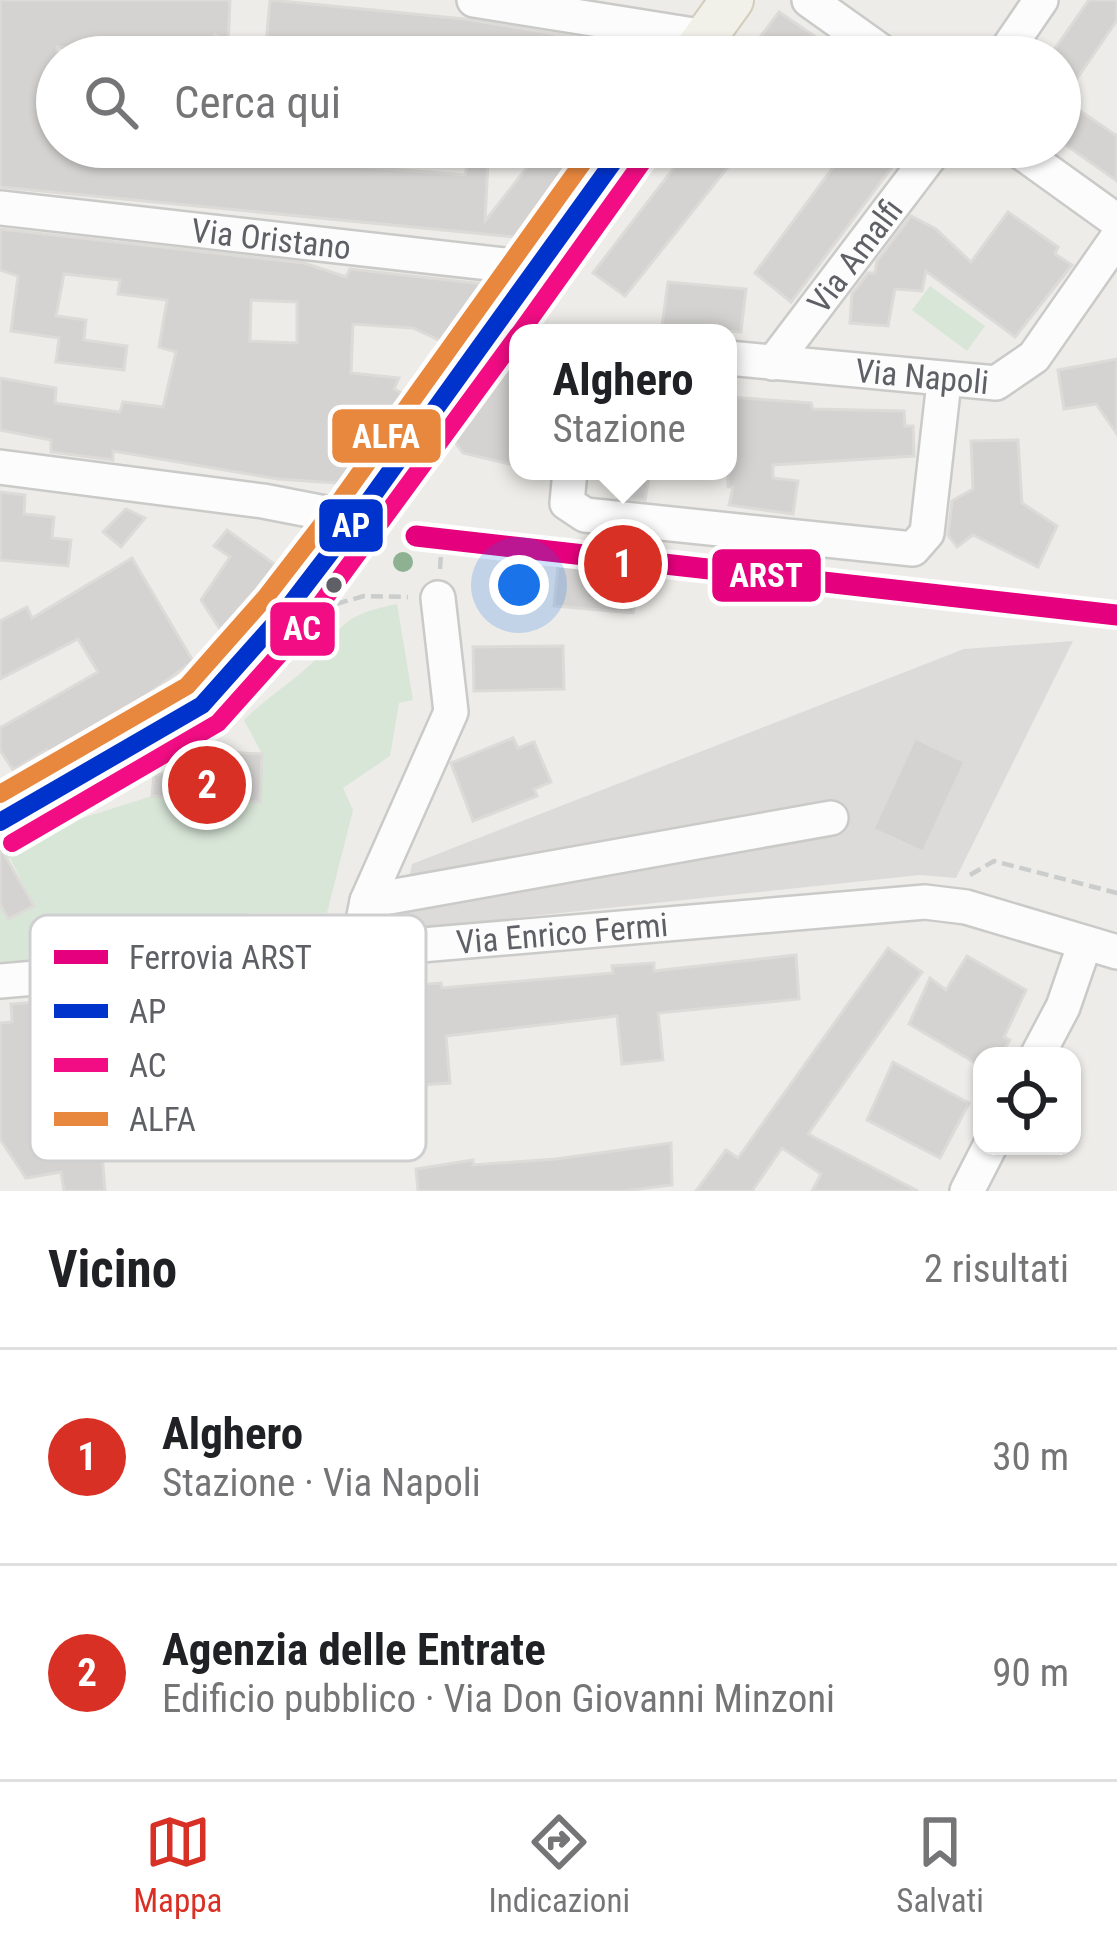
<!DOCTYPE html>
<html lang="it">
<meta charset="utf-8">
<style>
:root{--surface:#fff;--page:#f2f2f2;--text:#202124;--muted:#757577;--line:#e0e0e0;--accent:#d93025}
body{margin:0;font-family:"Roboto Condensed",sans-serif;background:var(--page);color:var(--text)}
.controls{position:absolute;right:36px;bottom:36px;display:grid;overflow:hidden;border-radius:24px;box-shadow:0 3px 9px #0004}
.controls button{width:108px;height:108px;display:grid;place-items:center;padding:0;border:0;border-bottom:3px solid var(--line);background:var(--surface);color:var(--text);font:60px sans-serif}
.you{position:absolute;left:519px;top:585px;width:42px;height:42px;margin:-30px;border:9px solid #fff;border-radius:50%;background:#1a73e8;box-shadow:0 0 0 18px #1a73e833}
.badge{display:grid;place-items:center;width:78px;height:78px;border-radius:50%;background:var(--accent);color:#fff;font-size:39px;font-weight:700}
.pin{position:absolute;translate:-50% -50%;border:6px solid #fff;box-shadow:0 3px 12px #0006}
.popup{position:absolute;left:509px;top:324px;width:228px;height:156px;box-sizing:border-box;display:grid;place-content:center;border-radius:24px;background:var(--surface);filter:drop-shadow(0 3px 9px #0005);font-size:39px;white-space:nowrap;color:var(--muted)}
.popup b{font-size:45px;color:var(--text)}
.popup::after{content:'';position:absolute;left:50%;top:100%;margin-left:-24px;border:24px solid transparent;border-top-color:var(--surface)}
.list{margin:0;padding:0;list-style:none}
h2{display:flex;justify-content:space-between;align-items:center;height:156px;margin:0;padding:0 48px;font-size:51px}
h2 small{font-size:39px;font-weight:400;color:var(--muted)}
.list li{display:grid;grid-template-columns:78px 1fr auto;gap:36px;align-items:center;box-sizing:border-box;height:216px;padding:0 48px;border-top:3px solid var(--line)}
.list b{display:block;font-size:45px;white-space:nowrap}
.list p{margin:0;font-size:39px;white-space:nowrap;color:var(--muted)}
.list em{font-size:39px;font-style:normal;color:var(--muted)}
.icon{flex:none;width:66px;height:66px;fill:none;stroke:currentColor;stroke-width:2;stroke-linecap:round;stroke-linejoin:round}
.map{position:relative;flex:none;width:1117px;height:1191px;overflow:hidden}
.search{position:absolute;background:var(--surface);box-shadow:0 3px 9px #0004;left:36px;right:36px;top:36px;height:132px;display:flex;align-items:center;gap:30px;box-sizing:border-box;padding:0 42px;border-radius:66px;color:var(--muted);font-size:45px}
.sheet{height:588px;background:var(--surface)}
nav{display:flex;justify-content:space-around;align-items:center;box-sizing:border-box;height:168px;border-top:3px solid var(--line);background:var(--surface);font-size:33px;color:var(--muted)}
nav a{display:grid;justify-items:center;gap:6px}
nav .on{color:var(--accent)}
.map>svg:first-child{display:block}
.industrial{fill:#dcdbd9}
.green{fill:#d8e6d7}
.building{fill:#d4d3d1;stroke:#dcdbd8;stroke-width:3;fill-rule:evenodd}
.lines{fill:none;stroke-linecap:round;stroke-linejoin:round}
.minor-casing{stroke:#cacac9;stroke-width:38}
.major-casing{stroke:#d2cdb9;stroke-width:46}
.path{stroke:#cacdcb;stroke-width:4.5;stroke-dasharray:12 6;stroke-linecap:butt}
.minor{stroke:#fcfcfc;stroke-width:33}
.major{stroke:#f2f1e9;stroke-width:42}
.bus-1-casing{stroke:#fff;stroke-width:27}
.bus-2-casing{stroke:#fff;stroke-width:27}
.bus-3-casing{stroke:#fff;stroke-width:27}
.bus-1{stroke:#03c;stroke-width:18}
.bus-2{stroke:#f30d85;stroke-width:18}
.bus-3{stroke:#e8883f;stroke-width:18}
.rail-1-casing{stroke:#fff;stroke-width:30}
.rail-1{stroke:#e5007d;stroke-width:21}
.tree{fill:#8eb191}
.bus-dot{fill:#5e6065;stroke:#fff;stroke-width:4.5}
.labels{text-anchor:middle;stroke-width:9;stroke-linejoin:round;paint-order:stroke}
.street-label{font-size:33px;fill:#5e6065;stroke:#fff}
.key{fill:#fff;stroke:#cfcfd1;stroke-width:3}
.key-label{font-size:33px;fill:#5e6065}
.line-badge{stroke:#fff;stroke-width:4.5}
.badge-label{font-size:33px;text-anchor:middle;font-weight:bold;fill:#fff}
</style>
<div class="map">
<svg width="1117" height="1191" viewBox="0 0 1117 1191">
<rect width="100%" height="100%" fill="#edece8"/>
<path class="industrial" d="M1073,641L956,878L920,875L399,930L412,864L964,649Z"/>
<g class="green">
<path d="M930,286L985,326L967,351L912,310Z"/>
<path d="M397,604L413,700L399,703L390,756L343,788L353,810L327,913H249L247,925L78,937L62,960L0,967V904L8,919L34,906L10,858L0,863V850L22,837L152,796L260,802L262,754L244,720C262,702 283,688 302,672C347,634 326,618 397,604Z"/>
</g>
<g class="building">
<path d="M0,0H230L228,45L215,35V46L98,38V51L57,47V147L312,166L318,147L356,152L352,166L465,175L469,159L488,162L485,221L543,147H593L526,238L0,187Z"/>
<path d="M270,0L465,19L628,46L627,57H341L342,50L266,43Z"/>
<path d="M1089,0H1117V20L1063,99L1117,136V181L1060,141V57H1049Z"/>
<path d="M779,12L816,37L801,57H745Z"/>
<path d="M690,147H744L625,296L593,273Z"/>
<path d="M848,147H907L791,302L755,273Z"/>
<path d="M1008,212L1058,247L1055,254L1072,265L1015,337L926,271L922,291L895,289L888,326L850,323L852,294L868,273H875L877,261L911,216L936,229L971,262Z"/>
<path d="M0,229L304,263L346,277L350,269L492,285L450,345L413,328L353,324L351,373L399,378L394,389L412,398L350,484L278,479L113,451V460L51,452V440L0,430V378L56,388L55,403L120,412L123,402L163,407L176,352L159,347L167,300L118,294L120,280L64,274L56,316L86,320L84,340L127,346L124,370L56,362L59,338L11,331L18,276L0,270ZM251,300L297,302V343L250,341Z"/>
<path d="M668,282L746,289L741,332L662,326Z"/>
<path d="M518,352V466L463,453L453,439Z"/>
<path d="M1117,359V434L1096,404L1064,409L1058,370Z"/>
<path d="M728,397L811,403L813,409L904,411L905,426H913L914,456L773,465V478L798,481L793,514L729,505L733,487H728Z"/>
<path d="M1018,440L1022,503L1057,526L1038,567L973,535L957,547L948,535L952,501L973,489L971,441Z"/>
<path d="M625,471H650L645,500L618,497Z"/>
<path d="M0,492L25,495L24,514L54,517L52,538L71,540L68,566L0,560Z"/>
<path d="M126,509L145,518L121,547L103,532Z"/>
<path d="M227,530L284,571L273,585L266,581L225,637L201,600L230,557L214,546Z"/>
<path d="M132,558L193,661L104,727L106,731L55,761L47,750L13,770L0,750V728L98,672L78,639L0,679V621L27,607L32,618Z"/>
<path d="M558,566L641,575L633,613L554,606Z"/>
<path d="M563,646L564,689L474,691L473,647Z"/>
<path d="M513,738L518,748L534,742L551,782L534,789L537,796L473,821L451,763Z"/>
<path d="M915,738L965,762L923,852L873,829Z"/>
<path d="M211,751L262,754L260,802L152,796L154,774L177,775L178,764L210,766Z"/>
<path d="M0,847L34,906L8,919L0,904Z"/>
<path d="M888,948L922,972L808,1134L918,1191H812L821,1174L782,1148L752,1191H696L726,1150L738,1158Z"/>
<path d="M796,955L799,999L658,1013L663,1060L622,1064L617,1016L446,1036L450,1083L409,1086L407,1061L294,1069L277,982L368,973L370,988L441,983L442,988L613,973L612,966L654,963V971Z"/>
<path d="M967,956L1026,990L1004,1037L1010,1040L1000,1056H982V1067L909,1024L930,978L946,990Z"/>
<path d="M217,987L223,1026L109,1040L118,1153H102L105,1191H64L61,1172L26,1178L0,1139V1023L12,1022L11,1004Z"/>
<path d="M893,1062L969,1103L940,1158L867,1120Z"/>
<path d="M281,1090L284,1131L176,1141L170,1099Z"/>
<path d="M671,1143L672,1185L623,1191H418L416,1169L473,1160V1165L556,1159Z"/>
</g>
<g class="lines">
<g class="minor-casing">
<g id="minor">
<path d="M474,0L706,37"/>
<path d="M809,0L889,57"/>
<path d="M1002,57L1041,0"/>
<path d="M1014,147L1117,221"/>
<path id="s1" d="M0,208L541,269"/>
<path id="s2" d="M728,358L996,383L1034,357L1117,238"/>
<path id="s3" d="M773,363L937,147"/>
<path d="M0,467L263,501L356,519"/>
<path d="M570,471L567,503L585,515L913,549L927,533L944,382"/>
<path d="M367,901L831,818"/>
<path d="M357,950L367,901L451,712L438,598"/>
<path id="s4" d="M0,981L925,902L966,907L1117,952"/>
<path d="M1037,1056L1063,1007L1085,943"/>
<path d="M967,1191L990,1146"/>
</g>
</g>
<g class="major-casing">
<g id="major">
<path d="M691,57L732,0"/>
<path d="M0,822L202,705L284,613L356,519L624,147"/>
</g>
</g>
<g class="path">
<path d="M440,569L441,553"/>
<path d="M336,604L364,596L408,597"/>
<path d="M970,875L994,861L1117,893"/>
</g>
<use href="#minor" class="minor"/>
<use href="#major" class="major"/>
<g class="bus-1-casing">
<path id="bus-1" d="M0,822L202,705L284,613L356,519L624,147"/>
</g>
<g class="bus-2-casing">
<g id="bus-2">
<path d="M520,333L643,161"/>
<path d="M12,843L218,723L303,628L518,335"/>
</g>
</g>
<g class="bus-3-casing">
<path id="bus-3" d="M0,794L187,686L265,598L337,505L594,147"/>
</g>
<use href="#bus-1" class="bus-1"/>
<use href="#bus-2" class="bus-2"/>
<use href="#bus-3" class="bus-3"/>
<g class="rail-1-casing">
<path id="rail-1" d="M416,536L1117,615"/>
</g>
<use href="#rail-1" class="rail-1"/>
</g>
<circle class="tree" cx="403" cy="562" r="10"/>
<circle class="bus-dot" cx="334" cy="585" r="10"/>
<g class="labels">
<g class="street-label">
<text dy="12" stroke="none"><textPath href="#s1" startOffset="273">Via Oristano</textPath></text>
<text dy="12" stroke="none"><textPath href="#s3" startOffset="135">Via Amalfi</textPath></text>
<text dy="12" stroke="none"><textPath href="#s2" startOffset="195">Via Napoli</textPath></text>
<text dy="12" stroke="none"><textPath href="#s4" startOffset="564">Via Enrico Fermi</textPath></text>
</g>
</g>
<rect x="30" y="915" width="396" height="246" rx="18" class="key"/>
<rect x="54" y="950" width="54" height="14" fill="#e5007d"/>
<rect x="54" y="1004" width="54" height="14" fill="#03c"/>
<rect x="54" y="1058" width="54" height="14" fill="#f30d85"/>
<rect x="54" y="1112" width="54" height="14" fill="#e8883f"/>
<g class="key-label">
<text x="129" y="969">Ferrovia ARST</text>
<text x="129" y="1023">AP</text>
<text x="129" y="1077">AC</text>
<text x="129" y="1131">ALFA</text>
</g>
<g class="line-badge">
<rect x="330" y="407" width="113" height="58" rx="12" fill="#e8883f"/>
<rect x="317" y="497" width="68" height="57" rx="12" fill="#03c"/>
<rect x="710" y="547" width="113" height="57" rx="12" fill="#e5007d"/>
<rect x="268" y="600" width="69" height="58" rx="12" fill="#f30d85"/>
</g>
<g class="badge-label">
<text x="386" y="448">ALFA</text>
<text x="351" y="537">AP</text>
<text x="766" y="587">ARST</text>
<text x="302" y="640">AC</text>
</g>
</svg>
<div class="controls">
<button><svg class="icon" aria-label="locate" viewBox="0 0 24 24"><circle cx="12" cy="12" r="6"/><path d="M12 2v4M12 18v4M2 12h4M18 12h4"/></svg></button>
</div>
<div class="you"></div>
<div class="pin badge" style="left:623px;top:564px">1</div>
<div class="popup"><b>Alghero</b>Stazione</div>
<div class="pin badge" style="left:207px;top:785px">2</div>
<div class="search"><svg class="icon" aria-label="search" viewBox="0 0 24 24"><circle cx="10" cy="10" r="6"/><path d="M15 15l6 6"/></svg>Cerca qui</div>
</div>
<section class="sheet">
<h2>Vicino<small>2 risultati</small></h2>
<ul class="list">
<li><span class="badge">1</span><div><b>Alghero</b><p>Stazione · Via Napoli</p></div><em>30 m</em></li>
<li><span class="badge">2</span><div><b>Agenzia delle Entrate</b><p>Edificio pubblico · Via Don Giovanni Minzoni</p></div><em>90 m</em></li>
</ul>
</section>
<nav>
<a class="on"><svg class="icon" aria-label="map" viewBox="0 0 24 24"><path d="M3 6l6-2 6 2 6-2v14l-6 2-6-2-6 2zM9 4v14M15 6v14"/></svg>Mappa</a>
<a><svg class="icon" aria-label="directions" viewBox="0 0 24 24"><path d="M12 3l9 9-9 9-9-9zM9 14v-3h6M13 9l2 2-2 2"/></svg>Indicazioni</a>
<a><svg class="icon" aria-label="saved" viewBox="0 0 24 24"><path d="M7 4h10v16l-5-4-5 4z"/></svg>Salvati</a>
</nav>
